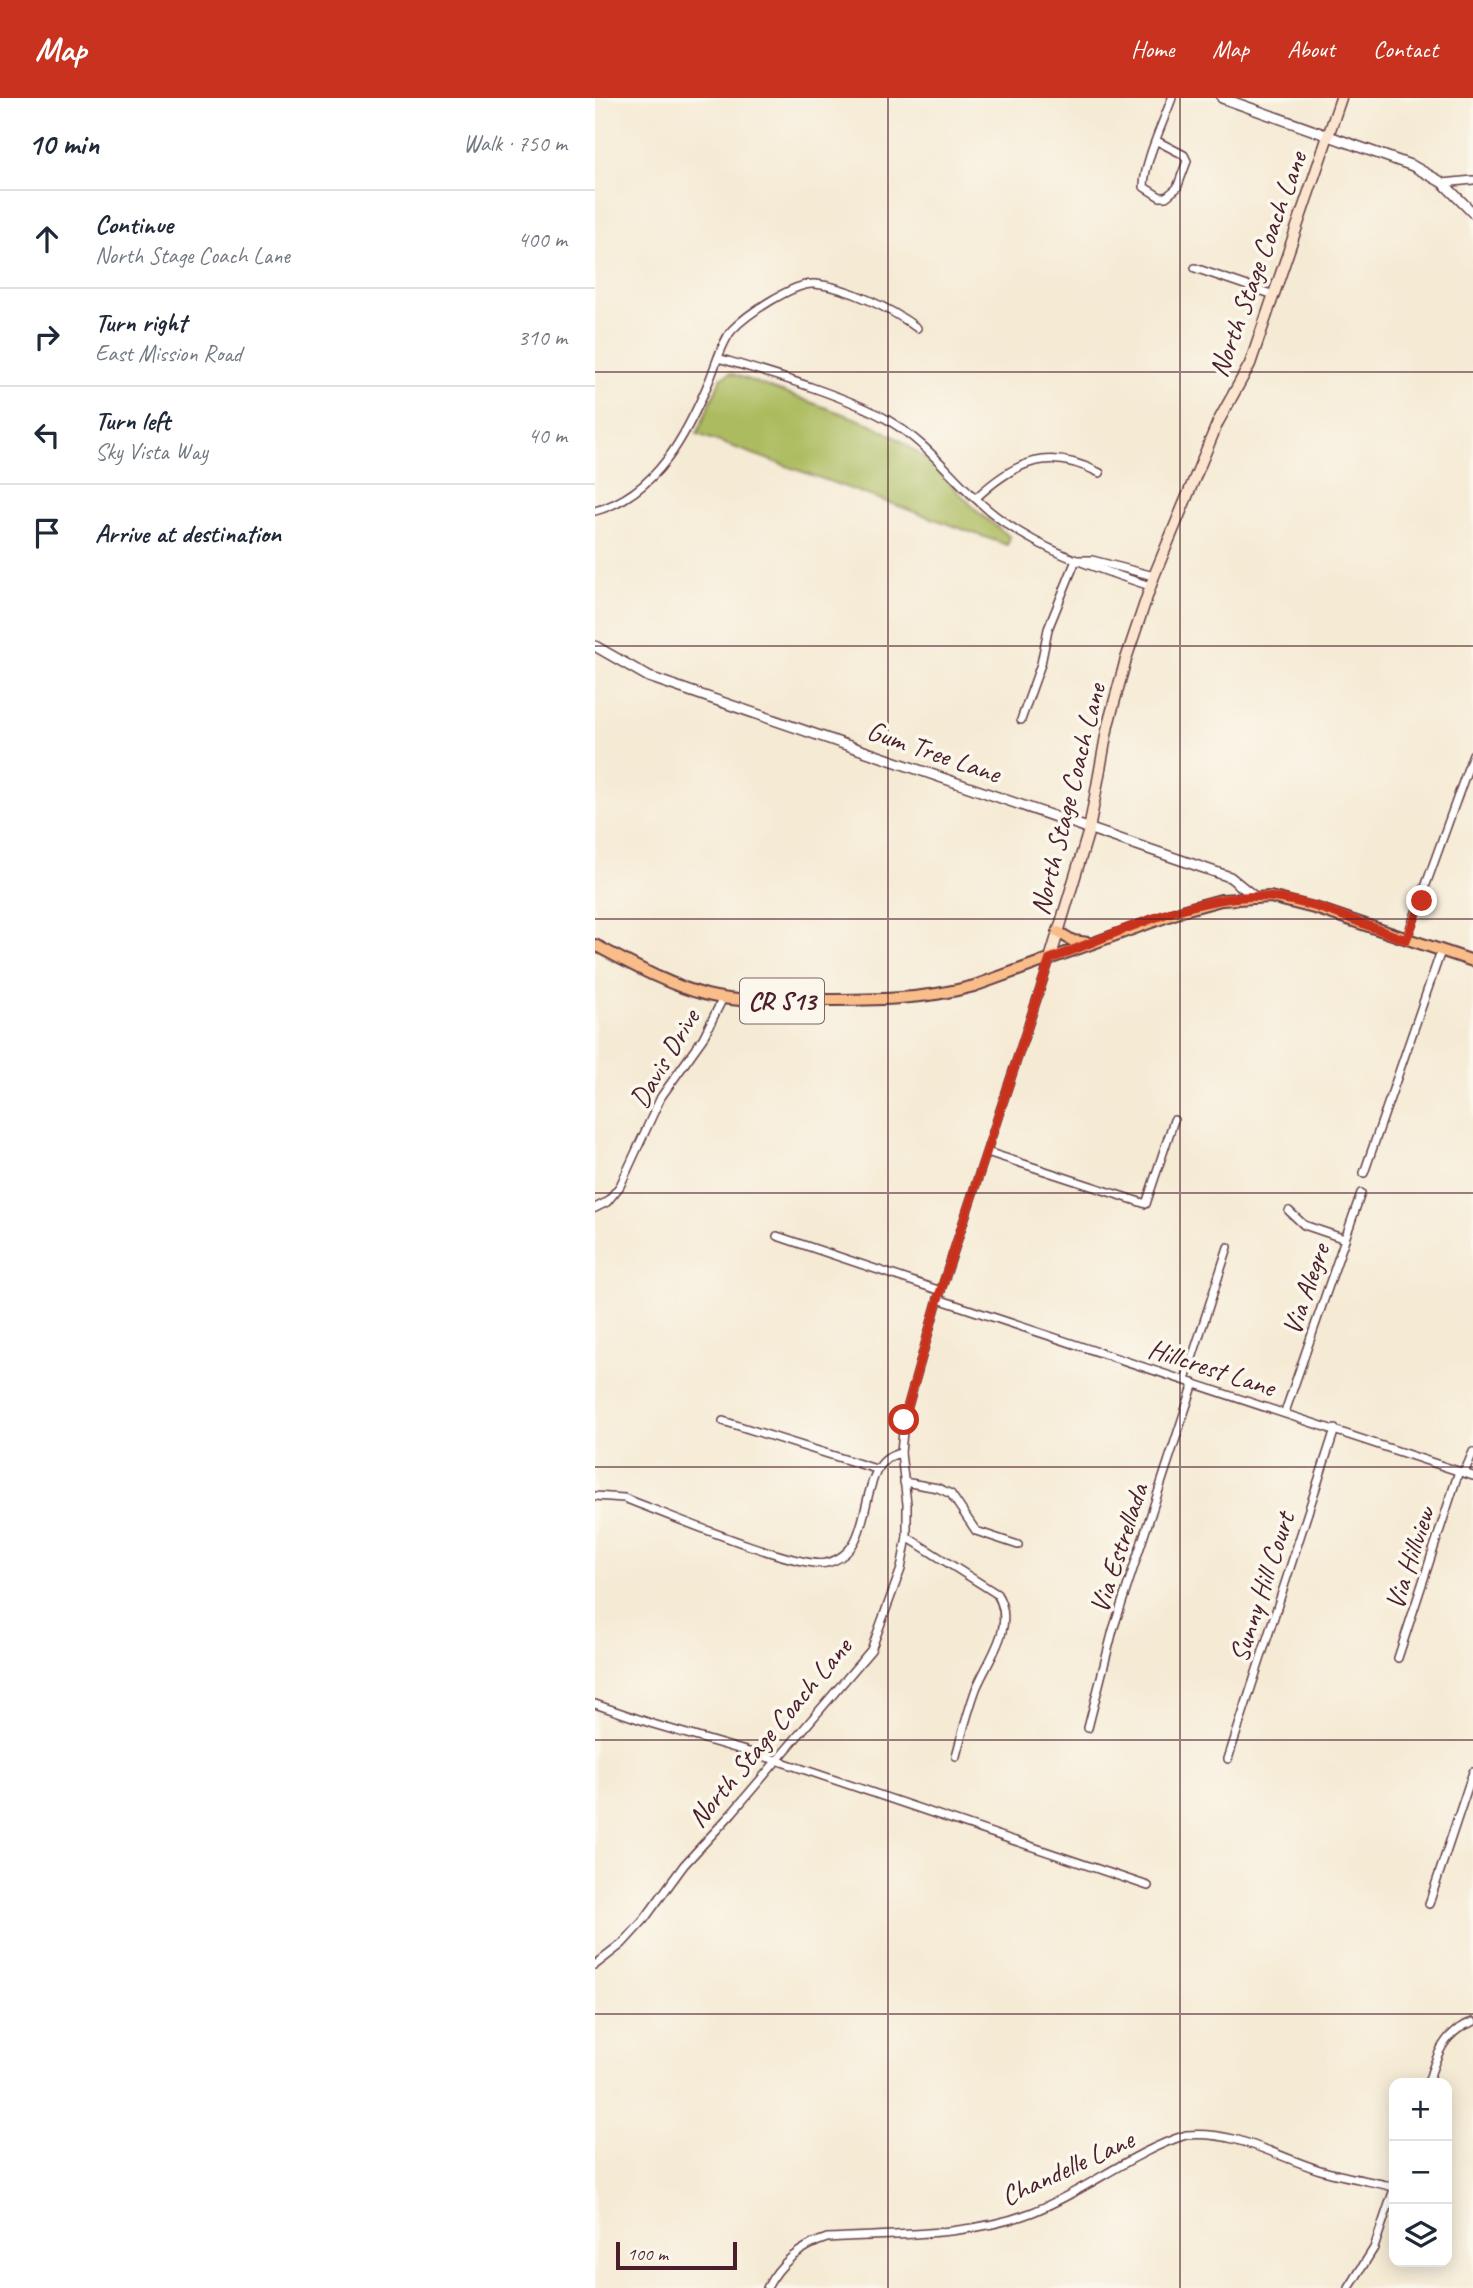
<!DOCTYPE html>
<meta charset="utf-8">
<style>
:root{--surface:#fff;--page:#f6f6f7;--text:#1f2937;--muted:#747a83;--line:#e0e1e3;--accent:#c8321e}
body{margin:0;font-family:Caveat,sans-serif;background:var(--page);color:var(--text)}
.controls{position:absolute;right:21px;bottom:21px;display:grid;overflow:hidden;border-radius:14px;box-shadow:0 4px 18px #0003}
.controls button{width:63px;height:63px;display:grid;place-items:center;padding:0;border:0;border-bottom:2px solid var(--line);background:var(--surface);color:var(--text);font:35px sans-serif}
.scale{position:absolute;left:21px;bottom:18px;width:121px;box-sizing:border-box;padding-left:7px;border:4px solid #4a1f2b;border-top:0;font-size:19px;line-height:24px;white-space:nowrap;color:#4a1f2b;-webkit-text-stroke:5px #fbf7ec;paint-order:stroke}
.stop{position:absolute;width:21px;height:21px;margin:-16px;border:5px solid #c8321e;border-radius:50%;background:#fff}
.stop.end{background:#c8321e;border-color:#fff;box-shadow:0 2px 7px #0008}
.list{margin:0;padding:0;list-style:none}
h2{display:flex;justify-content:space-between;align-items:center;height:91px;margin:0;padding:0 28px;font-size:30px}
h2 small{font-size:23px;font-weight:400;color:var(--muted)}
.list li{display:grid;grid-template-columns:46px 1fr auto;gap:21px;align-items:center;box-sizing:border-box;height:98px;padding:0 28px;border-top:2px solid var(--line)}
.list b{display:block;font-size:26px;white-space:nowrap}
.list p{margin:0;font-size:23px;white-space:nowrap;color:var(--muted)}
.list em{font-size:23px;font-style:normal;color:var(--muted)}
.icon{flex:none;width:38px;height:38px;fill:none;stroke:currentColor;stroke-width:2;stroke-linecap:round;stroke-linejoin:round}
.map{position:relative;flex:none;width:878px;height:2190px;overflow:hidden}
header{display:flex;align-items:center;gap:42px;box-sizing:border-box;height:98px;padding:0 35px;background:var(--accent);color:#fff}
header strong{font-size:33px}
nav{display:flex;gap:38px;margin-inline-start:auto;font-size:24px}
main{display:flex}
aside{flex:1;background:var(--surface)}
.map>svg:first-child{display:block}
.green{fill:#acbb5e;stroke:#7b6d44;stroke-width:2}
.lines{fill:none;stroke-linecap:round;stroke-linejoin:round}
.minor-casing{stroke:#643d44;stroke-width:10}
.tertiary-casing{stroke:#643d44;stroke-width:12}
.secondary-casing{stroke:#643d44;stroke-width:13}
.primary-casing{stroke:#643d44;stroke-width:14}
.minor{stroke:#fff;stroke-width:7}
.tertiary{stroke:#fff;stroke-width:9}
.secondary{stroke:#fce5cf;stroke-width:10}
.primary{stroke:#f8bd88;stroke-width:10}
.route{stroke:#c8321e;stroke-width:9}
.grid{fill:none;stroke:#4a1f2b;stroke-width:2;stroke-opacity:0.55}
.labels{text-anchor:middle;stroke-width:7;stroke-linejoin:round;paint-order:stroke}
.shield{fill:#fbf7ec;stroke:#7f6065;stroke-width:2}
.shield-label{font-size:26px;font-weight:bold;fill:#4a1f2b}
.street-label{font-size:28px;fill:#4a1f2b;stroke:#fbf7ec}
</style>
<header>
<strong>Map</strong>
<nav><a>Home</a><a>Map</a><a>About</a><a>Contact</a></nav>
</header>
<main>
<aside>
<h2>10 min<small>Walk · 750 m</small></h2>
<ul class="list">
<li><svg class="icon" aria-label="ahead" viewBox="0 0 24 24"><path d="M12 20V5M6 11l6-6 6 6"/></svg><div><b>Continue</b><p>North Stage Coach Lane</p></div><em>400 m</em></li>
<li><svg class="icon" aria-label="right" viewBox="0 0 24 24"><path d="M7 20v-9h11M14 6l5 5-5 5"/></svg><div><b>Turn right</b><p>East Mission Road</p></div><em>310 m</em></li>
<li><svg class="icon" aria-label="left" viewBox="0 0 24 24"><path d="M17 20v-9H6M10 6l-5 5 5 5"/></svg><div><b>Turn left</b><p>Sky Vista Way</p></div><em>40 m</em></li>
<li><svg class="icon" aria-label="arrive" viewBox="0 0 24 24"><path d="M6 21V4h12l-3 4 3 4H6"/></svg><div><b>Arrive at destination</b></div></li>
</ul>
</aside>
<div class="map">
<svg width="878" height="2190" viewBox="0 0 878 2190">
<rect width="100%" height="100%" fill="#fbf7ec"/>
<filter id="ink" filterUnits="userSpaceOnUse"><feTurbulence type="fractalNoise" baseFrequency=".0143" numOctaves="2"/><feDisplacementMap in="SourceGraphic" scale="14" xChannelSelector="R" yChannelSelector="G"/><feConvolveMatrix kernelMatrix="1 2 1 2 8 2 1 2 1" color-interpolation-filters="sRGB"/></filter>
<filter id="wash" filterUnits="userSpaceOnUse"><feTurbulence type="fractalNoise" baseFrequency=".00686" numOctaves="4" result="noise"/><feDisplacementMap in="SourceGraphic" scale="28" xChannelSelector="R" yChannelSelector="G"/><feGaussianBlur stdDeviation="1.57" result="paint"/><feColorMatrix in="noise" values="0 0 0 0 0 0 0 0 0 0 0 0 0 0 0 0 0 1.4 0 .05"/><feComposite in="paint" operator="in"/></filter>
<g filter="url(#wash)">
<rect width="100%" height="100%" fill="#f5ead4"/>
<path class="green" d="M135,275L276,326L307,343L334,364L384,415L415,439L412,447L102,336L126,280Z"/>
</g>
<g filter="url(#ink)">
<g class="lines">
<g class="minor-casing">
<g id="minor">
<path d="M562,43L589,57L592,63L582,90L571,99H565L549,89C549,64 568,25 577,0"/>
<path d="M848,85L878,82"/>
<path d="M600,170L679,197"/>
<path d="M123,260C173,275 250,297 293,322C340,350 361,388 401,418C446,453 501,470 555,488"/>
<path d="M382,399C422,362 455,349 505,375"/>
<path d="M0,413C62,396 92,336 115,281C121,266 127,244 137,232C151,217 199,184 220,186C252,189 297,211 322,230"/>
<path d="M481,462H497L559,478"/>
<path d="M426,622L446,566L453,531L481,462"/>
<path d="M811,842L878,656"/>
<path d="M392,1054L551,1106L579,1022"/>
<path d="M769,1075L846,853"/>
<path d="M0,1110L12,1104L25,1088L66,999L108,940L128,900"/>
<path d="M694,1113L709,1127L750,1141"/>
<path d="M182,1138L346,1193"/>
<path d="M343,1201L878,1378"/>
<path d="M590,1282L633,1149"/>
<path d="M690,1314L766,1095"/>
<path d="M128,1323L281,1371"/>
<path d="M869,1375L878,1354"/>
<path d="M309,1384L343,1390L356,1396L381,1433L423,1447"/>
<path d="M0,1398L29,1400C64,1413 204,1472 231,1465C287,1453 256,1364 306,1355"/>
<path d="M312,1439L402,1496C422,1528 393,1561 381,1591C373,1613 367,1636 361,1658"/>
<path d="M803,1560L864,1373"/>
<path d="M0,1606L58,1626L181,1662L553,1788"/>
<path d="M493,1630L518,1532L599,1285"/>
<path d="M633,1661L740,1331"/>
<path d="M834,1806L878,1674"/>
<path d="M0,1867L27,1846L48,1823L89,1767L137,1715L276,1552L306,1471L312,1439V1406L306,1355L309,1322L343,1201L455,861"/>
<path d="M833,1985C841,1958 849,1933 878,1924"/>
<path d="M172,2190C185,2165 204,2149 232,2140C299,2136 374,2139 438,2114C491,2093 537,2054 591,2037C640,2032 680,2058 725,2072C749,2079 775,2083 799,2089"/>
<path d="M754,2190L779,2150L799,2091"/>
</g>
</g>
<g class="tertiary-casing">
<g id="tertiary">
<path d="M627,0L818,68L848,85L878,115"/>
<path d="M0,548L54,579L635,779L661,800"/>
</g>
</g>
<g class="secondary-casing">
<path id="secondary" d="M455,861L494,732L513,627L531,561L559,478L623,324L655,266L746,0"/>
</g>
<g class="primary-casing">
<g id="primary">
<path d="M463,834L478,843L493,845"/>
<path d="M0,847C36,866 73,887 112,897C144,905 181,903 214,902C270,902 324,903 379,888L593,811L626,802L675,799L723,811L878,863"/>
</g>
</g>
<use href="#minor" class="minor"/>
<use href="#tertiary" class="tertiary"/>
<use href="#secondary" class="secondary"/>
<use href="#primary" class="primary"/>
</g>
</g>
<g class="lines" filter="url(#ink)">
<path class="route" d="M309,1322L343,1201L455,861C519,837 605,793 674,799C720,803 768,827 811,842L827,803"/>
</g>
<path class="grid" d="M293,0V2190M585,0V2190M0,274H878M0,548H878M0,821H878M0,1095H878M0,1369H878M0,1642H878M0,1916H878"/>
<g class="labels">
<rect class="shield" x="145" y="880.5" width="84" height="45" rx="5"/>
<g class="shield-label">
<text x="187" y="912">CR S13</text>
</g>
<g class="street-label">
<text transform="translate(662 166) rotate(-70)" y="10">North Stage Coach Lane</text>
<text transform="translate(339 653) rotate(19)" y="10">Gum Tree Lane</text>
<text transform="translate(472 701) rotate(-76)" y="10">North Stage Coach Lane</text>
<text transform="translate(69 960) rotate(-59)" y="10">Davis Drive</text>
<text transform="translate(710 1191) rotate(-71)" y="10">Via Alegre</text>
<text transform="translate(617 1269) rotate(18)" y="10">Hillcrest Lane</text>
<text transform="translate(523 1450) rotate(-72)" y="10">Via Estrellada</text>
<text transform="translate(814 1460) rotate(-72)" y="10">Via Hillview</text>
<text transform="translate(666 1489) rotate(-72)" y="10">Sunny Hill Court</text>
<text transform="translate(174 1634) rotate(-50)" y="10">North Stage Coach Lane</text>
<text transform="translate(472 2069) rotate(-25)" y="10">Chandelle Lane</text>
</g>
</g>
</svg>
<div class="controls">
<button>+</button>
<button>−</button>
<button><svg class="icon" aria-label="layers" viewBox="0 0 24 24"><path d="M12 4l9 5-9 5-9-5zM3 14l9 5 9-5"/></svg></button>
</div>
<div class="scale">100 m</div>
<div class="stop" style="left:309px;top:1322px"></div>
<div class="stop end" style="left:827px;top:803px"></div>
</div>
</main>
